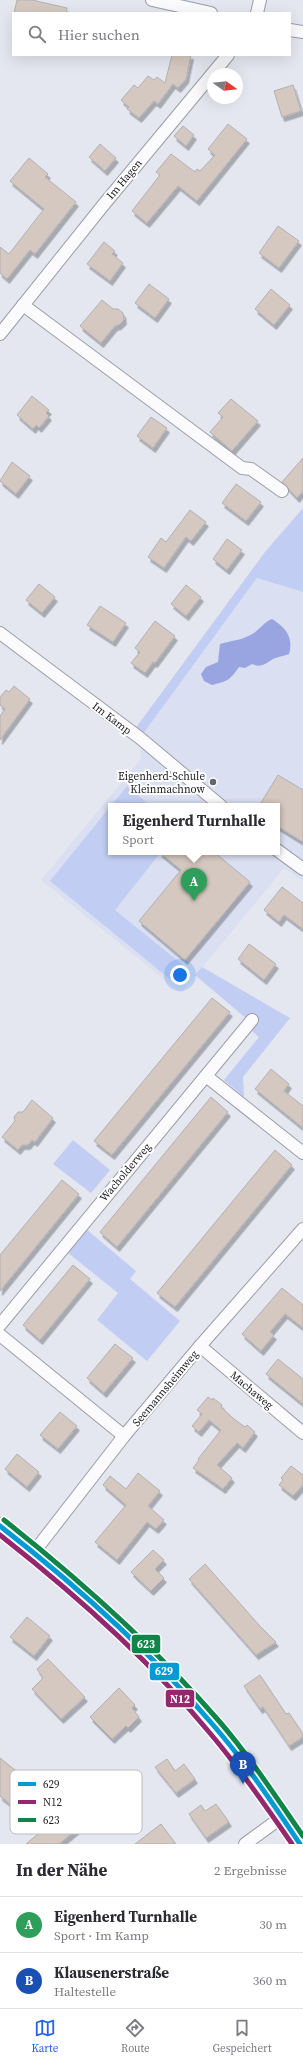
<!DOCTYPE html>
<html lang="de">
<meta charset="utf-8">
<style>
:root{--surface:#fff;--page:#f7f7f7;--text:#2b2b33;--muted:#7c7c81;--line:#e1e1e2;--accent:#2563eb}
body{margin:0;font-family:"Source Serif 4",serif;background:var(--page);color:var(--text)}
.compass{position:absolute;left:207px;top:68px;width:36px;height:36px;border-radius:50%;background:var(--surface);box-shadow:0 4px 16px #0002;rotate:104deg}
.you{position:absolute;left:180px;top:975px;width:14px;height:14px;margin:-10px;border:3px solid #fff;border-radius:50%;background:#1a73e8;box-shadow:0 0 0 6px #1a73e833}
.badge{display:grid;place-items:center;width:26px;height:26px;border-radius:50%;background:var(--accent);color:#fff;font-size:13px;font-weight:700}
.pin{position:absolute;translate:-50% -33px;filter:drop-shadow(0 1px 2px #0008)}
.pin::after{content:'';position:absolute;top:21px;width:14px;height:12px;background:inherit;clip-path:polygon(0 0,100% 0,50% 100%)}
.popup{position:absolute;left:108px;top:803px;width:172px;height:52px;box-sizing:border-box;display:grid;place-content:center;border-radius:0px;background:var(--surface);filter:drop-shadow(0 1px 3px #0005);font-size:13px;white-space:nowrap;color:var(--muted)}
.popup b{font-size:15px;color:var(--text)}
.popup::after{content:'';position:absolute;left:50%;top:100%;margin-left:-8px;border:8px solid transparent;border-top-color:var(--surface)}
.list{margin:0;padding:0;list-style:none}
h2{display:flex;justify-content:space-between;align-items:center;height:52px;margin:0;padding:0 16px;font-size:17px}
h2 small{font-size:13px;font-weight:400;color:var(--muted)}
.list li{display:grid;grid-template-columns:26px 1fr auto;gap:12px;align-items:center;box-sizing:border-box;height:56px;padding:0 16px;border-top:1px solid var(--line)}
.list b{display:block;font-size:15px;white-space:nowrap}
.list p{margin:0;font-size:13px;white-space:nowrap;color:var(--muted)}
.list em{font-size:13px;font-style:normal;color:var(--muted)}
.icon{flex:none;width:22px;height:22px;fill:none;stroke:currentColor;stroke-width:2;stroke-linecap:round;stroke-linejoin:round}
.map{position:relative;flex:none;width:303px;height:1844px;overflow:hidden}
.search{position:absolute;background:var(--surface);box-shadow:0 4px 16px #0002;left:12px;right:12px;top:12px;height:44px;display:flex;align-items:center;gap:10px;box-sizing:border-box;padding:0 14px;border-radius:0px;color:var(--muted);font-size:15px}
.sheet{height:164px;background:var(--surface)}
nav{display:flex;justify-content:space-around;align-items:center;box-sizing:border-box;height:56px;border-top:1px solid var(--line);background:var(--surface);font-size:11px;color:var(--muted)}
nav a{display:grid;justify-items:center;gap:2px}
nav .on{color:var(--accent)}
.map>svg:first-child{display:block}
.built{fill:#dadff1;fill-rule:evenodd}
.green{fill:#c2cdf3}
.water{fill:#98a5e0}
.building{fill:#d5c8c0;stroke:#b1b0b2;filter:url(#shadow)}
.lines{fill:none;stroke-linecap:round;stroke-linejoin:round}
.minor-casing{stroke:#9c9ea5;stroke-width:14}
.secondary-casing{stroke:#9c9ea5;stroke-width:18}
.minor{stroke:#fbfbfd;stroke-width:12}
.secondary{stroke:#fbfbfd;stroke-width:16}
.bus-1-casing{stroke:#fff;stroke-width:8}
.bus-2-casing{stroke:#fff;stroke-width:8}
.bus-3-casing{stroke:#fff;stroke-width:8}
.bus-1{stroke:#009bd5;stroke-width:5}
.bus-2{stroke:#95276e;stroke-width:5}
.bus-3{stroke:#108449;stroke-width:5}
.poi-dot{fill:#65666e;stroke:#fff;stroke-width:1.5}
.labels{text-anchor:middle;stroke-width:4;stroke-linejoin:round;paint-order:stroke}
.street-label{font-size:11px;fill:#202128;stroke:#fff}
.poi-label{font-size:11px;fill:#202128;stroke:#fff;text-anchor:end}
.key{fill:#fff;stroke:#bcbcbe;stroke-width:1}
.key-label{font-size:11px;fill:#202128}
.line-badge{stroke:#fff;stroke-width:1.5}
.badge-label{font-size:11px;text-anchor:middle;font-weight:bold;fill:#fff}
</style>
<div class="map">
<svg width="303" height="1844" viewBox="0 0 303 1844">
<defs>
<filter id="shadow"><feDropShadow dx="2.5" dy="4.5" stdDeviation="0" flood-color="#0004"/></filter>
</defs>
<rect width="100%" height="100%" fill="#e4e7f0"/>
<path class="built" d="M257,578L303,592V881L284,868L181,993L41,880L141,759L140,738ZM111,806H277V852H111Z"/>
<g class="green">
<path d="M303,508V592L257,578L140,738L132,733L265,552Z"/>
<path d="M127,786L151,806H111V852H161L115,910L183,965L171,980L50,881Z"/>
<path d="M202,967L290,1018L243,1077L244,1097L224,1080L259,1037L251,1030L254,1025L195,975Z"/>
<path d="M73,1140L110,1170L91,1193L53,1164Z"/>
<path d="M86,1229L136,1271L130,1279L180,1321L147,1361L97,1320L118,1293L67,1252Z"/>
</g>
<path class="water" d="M272,619C285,627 294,637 289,654C284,656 277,657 273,659C265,664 261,668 252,664L245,668L239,667C230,680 228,681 212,685L204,681L201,674L206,667L218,662L220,644C233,640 241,641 254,633C260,629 264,622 272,619Z"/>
<g class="building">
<path d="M17,0H32L67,8L66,13H14Z"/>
<path d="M172,55H191L186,79L178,88L173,84L158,104L154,101L139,118L127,109L129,107L121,100L134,85L138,88L148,76L154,80L157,77L165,83Z"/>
<path d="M293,85L301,111L282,117L274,91Z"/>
<path d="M228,124L247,139L197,201L178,186L147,223L132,211L160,175L156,172L171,154L195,172L197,169L200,171L215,155L208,149Z"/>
<path d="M183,126L194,135L186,146L174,136Z"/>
<path d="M100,144L116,158L105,171L89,157Z"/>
<path d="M29,158L48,174L45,177L76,202L35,254L30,250L7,279L0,273V247L9,254L44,209L10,181Z"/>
<path d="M278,226L299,241L279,268L259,253Z"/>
<path d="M104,242L115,251L112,254L123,263L110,281L87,264Z"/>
<path d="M149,284L169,299L155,318L135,303Z"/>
<path d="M271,289L290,305L274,325L255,309Z"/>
<path d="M102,300L113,309H118L123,313L124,320L119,325L115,326L101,343L80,326Z"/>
<path d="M32,396L49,410L46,413L49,416L39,428L36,425L33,429L17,415Z"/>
<path d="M231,399L258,421L232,451L210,432L223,417L218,413Z"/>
<path d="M151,417L167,428L153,448L137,436Z"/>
<path d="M303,458V491L297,498L282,482Z"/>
<path d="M12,462L30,476L16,494L0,481Z"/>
<path d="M236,484L261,502L246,521L222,503Z"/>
<path d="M190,510L206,522L191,541L186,537L164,568L148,557L161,538L166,542Z"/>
<path d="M227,539L242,550L227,570L213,559Z"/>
<path d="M39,584L55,597L42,613L26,600Z"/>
<path d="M186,585L201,597L186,616L171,604Z"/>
<path d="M100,606L126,623L113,642L87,625Z"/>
<path d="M155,621L175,636L155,663L153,662L145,673L131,663L140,652L135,648Z"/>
<path d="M14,686L30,699L0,740V716L5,709L0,705V697L6,690L9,692Z"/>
<path d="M278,775L303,790V842L277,826V806H259Z"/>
<path d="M159,852H214L250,882L185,960L139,921L181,870Z"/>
<path d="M282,887L303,903V929L284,915L279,922L264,910Z"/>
<path d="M249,944L276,964L264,980L238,959Z"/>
<path d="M212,998L230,1012L112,1155L94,1141Z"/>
<path d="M271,1069L289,1084L284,1091L303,1106V1128L255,1089Z"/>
<path d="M211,1097L228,1112L117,1247L100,1232Z"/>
<path d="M32,1100L53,1118L35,1142L32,1140L28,1145H22L18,1150L2,1137L15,1121L14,1117L18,1112H23Z"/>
<path d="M275,1150L292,1165L175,1307L157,1293Z"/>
<path d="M62,1180L79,1194L0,1291V1255Z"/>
<path d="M73,1265L90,1279L40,1340L23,1325Z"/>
<path d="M282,1288L303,1305V1328L285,1314L270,1332L274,1335L261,1351L242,1334Z"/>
<path d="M115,1344L133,1358L104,1393L87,1378Z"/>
<path d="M278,1359L303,1379V1404L266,1374Z"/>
<path d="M208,1397L212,1400L213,1398L222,1405L221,1407L234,1419L245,1427L247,1425L255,1432L243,1448L237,1443L217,1465L232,1478L223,1489L193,1468L199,1460L198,1459L221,1430L209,1420L199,1432L192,1426L202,1414L197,1410Z"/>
<path d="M60,1412L77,1426L58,1449L40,1435Z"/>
<path d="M17,1454L39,1472L27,1487L5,1469Z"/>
<path d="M291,1466L303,1475V1485L293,1496L279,1485L283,1480L281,1478Z"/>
<path d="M138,1473L160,1491L148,1506L164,1520L156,1529L147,1522L117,1560L95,1542L126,1505L103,1485L110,1476L126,1489Z"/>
<path d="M153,1550L164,1560L155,1569L164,1578L151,1591L131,1572Z"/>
<path d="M205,1564L259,1625L276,1642L256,1655L189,1579Z"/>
<path d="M27,1617L50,1636L34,1656L10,1637Z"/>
<path d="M48,1659L85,1697L61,1719L32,1689L43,1678L37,1669Z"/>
<path d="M260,1675L286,1714L289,1713L303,1734V1737L289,1746L263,1707L260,1709L244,1686Z"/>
<path d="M119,1688L135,1705L132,1708L139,1717L128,1728L126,1726L112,1739L90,1717Z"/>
<path d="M0,1758L35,1786L20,1804L18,1802L14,1807L0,1796Z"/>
<path d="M167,1759L175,1771L184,1764L195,1779L176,1793L155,1767Z"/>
<path d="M74,1803L84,1814L76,1820L81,1826L59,1844H26L39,1833L35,1827L53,1809L62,1804L66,1809Z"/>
<path d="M216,1804L229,1822L206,1838L189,1814L201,1805L205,1811Z"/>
<path d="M161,1824L176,1844H135Z"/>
</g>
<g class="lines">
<g class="minor-casing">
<g id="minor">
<path d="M152,0L211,13"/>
<path d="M257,13L260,0"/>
<path d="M290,30L303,32"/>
<path d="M23,305L242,468L251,469L282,491"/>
<path d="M0,334L105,203L228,55"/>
<path d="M0,633L140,738L221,806"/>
<path d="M277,850L303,869"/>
<path d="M206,1076L303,1153"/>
<path d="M0,1325L252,1020"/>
<path d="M0,1335L124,1436"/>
<path d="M200,1346L303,1433"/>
<path d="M34,1552L124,1436L200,1346L303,1229"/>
<path d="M245,1844L282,1817"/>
</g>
</g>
<g class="secondary-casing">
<path id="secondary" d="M0,1526C77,1585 150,1653 214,1726C245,1763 273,1804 300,1844"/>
</g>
<use href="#minor" class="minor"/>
<use href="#secondary" class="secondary"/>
<g class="bus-1-casing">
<path id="bus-1" d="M0,1526C77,1586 151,1652 214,1726C246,1763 273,1804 300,1844"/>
</g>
<g class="bus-2-casing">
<path id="bus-2" d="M0,1535C75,1594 148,1658 209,1732C239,1767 266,1806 292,1844"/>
</g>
<g class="bus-3-casing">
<path id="bus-3" d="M4,1520C81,1581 155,1647 219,1721C250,1757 276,1797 303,1836"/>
</g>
<use href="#bus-1" class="bus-1"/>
<use href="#bus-2" class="bus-2"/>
<use href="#bus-3" class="bus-3"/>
</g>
<circle class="poi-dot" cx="213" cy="782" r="4"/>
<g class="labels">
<g class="street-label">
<text transform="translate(124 179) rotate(-50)" y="4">Im Hagen</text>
<text transform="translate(112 718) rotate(37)" y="4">Im Kamp</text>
<text transform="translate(125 1172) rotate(-50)" y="4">Wacholderweg</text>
<text transform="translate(165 1388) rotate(-50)" y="4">Seemannsheimweg</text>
<text transform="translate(252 1390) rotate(40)" y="4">Machaweg</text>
</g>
<g class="poi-label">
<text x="205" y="780">Eigenherd-Schule<tspan x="205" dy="13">Kleinmachnow</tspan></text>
</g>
</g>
<rect x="10" y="1770" width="132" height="64" rx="6" class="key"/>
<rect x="18" y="1782" width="18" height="4" fill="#009bd5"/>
<rect x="18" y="1800" width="18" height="4" fill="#95276e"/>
<rect x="18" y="1818" width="18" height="4" fill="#108449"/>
<g class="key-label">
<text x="43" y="1788">629</text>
<text x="43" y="1806">N12</text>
<text x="43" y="1824">623</text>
</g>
<g class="line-badge">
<rect x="131" y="1634" width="30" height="20" rx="4" fill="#108449"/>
<rect x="149" y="1662" width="31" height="19" rx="4" fill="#009bd5"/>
<rect x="165" y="1689" width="30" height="19" rx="4" fill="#95276e"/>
</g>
<g class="badge-label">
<text x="146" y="1648">623</text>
<text x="164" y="1675">629</text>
<text x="180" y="1703">N12</text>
</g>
</svg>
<svg class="compass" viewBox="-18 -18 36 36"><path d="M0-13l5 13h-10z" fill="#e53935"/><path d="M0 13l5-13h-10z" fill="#7c7c81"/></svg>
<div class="you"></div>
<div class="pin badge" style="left:194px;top:901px;background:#2e9e5b">A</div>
<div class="popup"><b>Eigenherd Turnhalle</b>Sport</div>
<div class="pin badge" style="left:243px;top:1784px;background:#1a4fb4">B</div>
<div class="search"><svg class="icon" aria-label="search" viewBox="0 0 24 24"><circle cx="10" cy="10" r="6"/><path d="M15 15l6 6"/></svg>Hier suchen</div>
</div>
<section class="sheet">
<h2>In der Nähe<small>2 Ergebnisse</small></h2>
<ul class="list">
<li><span class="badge" style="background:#2e9e5b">A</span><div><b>Eigenherd Turnhalle</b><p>Sport · Im Kamp</p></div><em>30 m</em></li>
<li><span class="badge" style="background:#1a4fb4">B</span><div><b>Klausenerstraße</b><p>Haltestelle</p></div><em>360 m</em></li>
</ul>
</section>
<nav>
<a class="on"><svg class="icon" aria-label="map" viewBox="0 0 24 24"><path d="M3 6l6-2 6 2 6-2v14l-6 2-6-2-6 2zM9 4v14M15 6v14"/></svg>Karte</a>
<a><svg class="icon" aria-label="directions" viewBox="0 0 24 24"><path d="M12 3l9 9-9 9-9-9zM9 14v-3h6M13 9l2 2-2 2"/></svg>Route</a>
<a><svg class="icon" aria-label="saved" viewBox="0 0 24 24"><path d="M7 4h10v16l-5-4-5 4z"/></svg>Gespeichert</a>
</nav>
